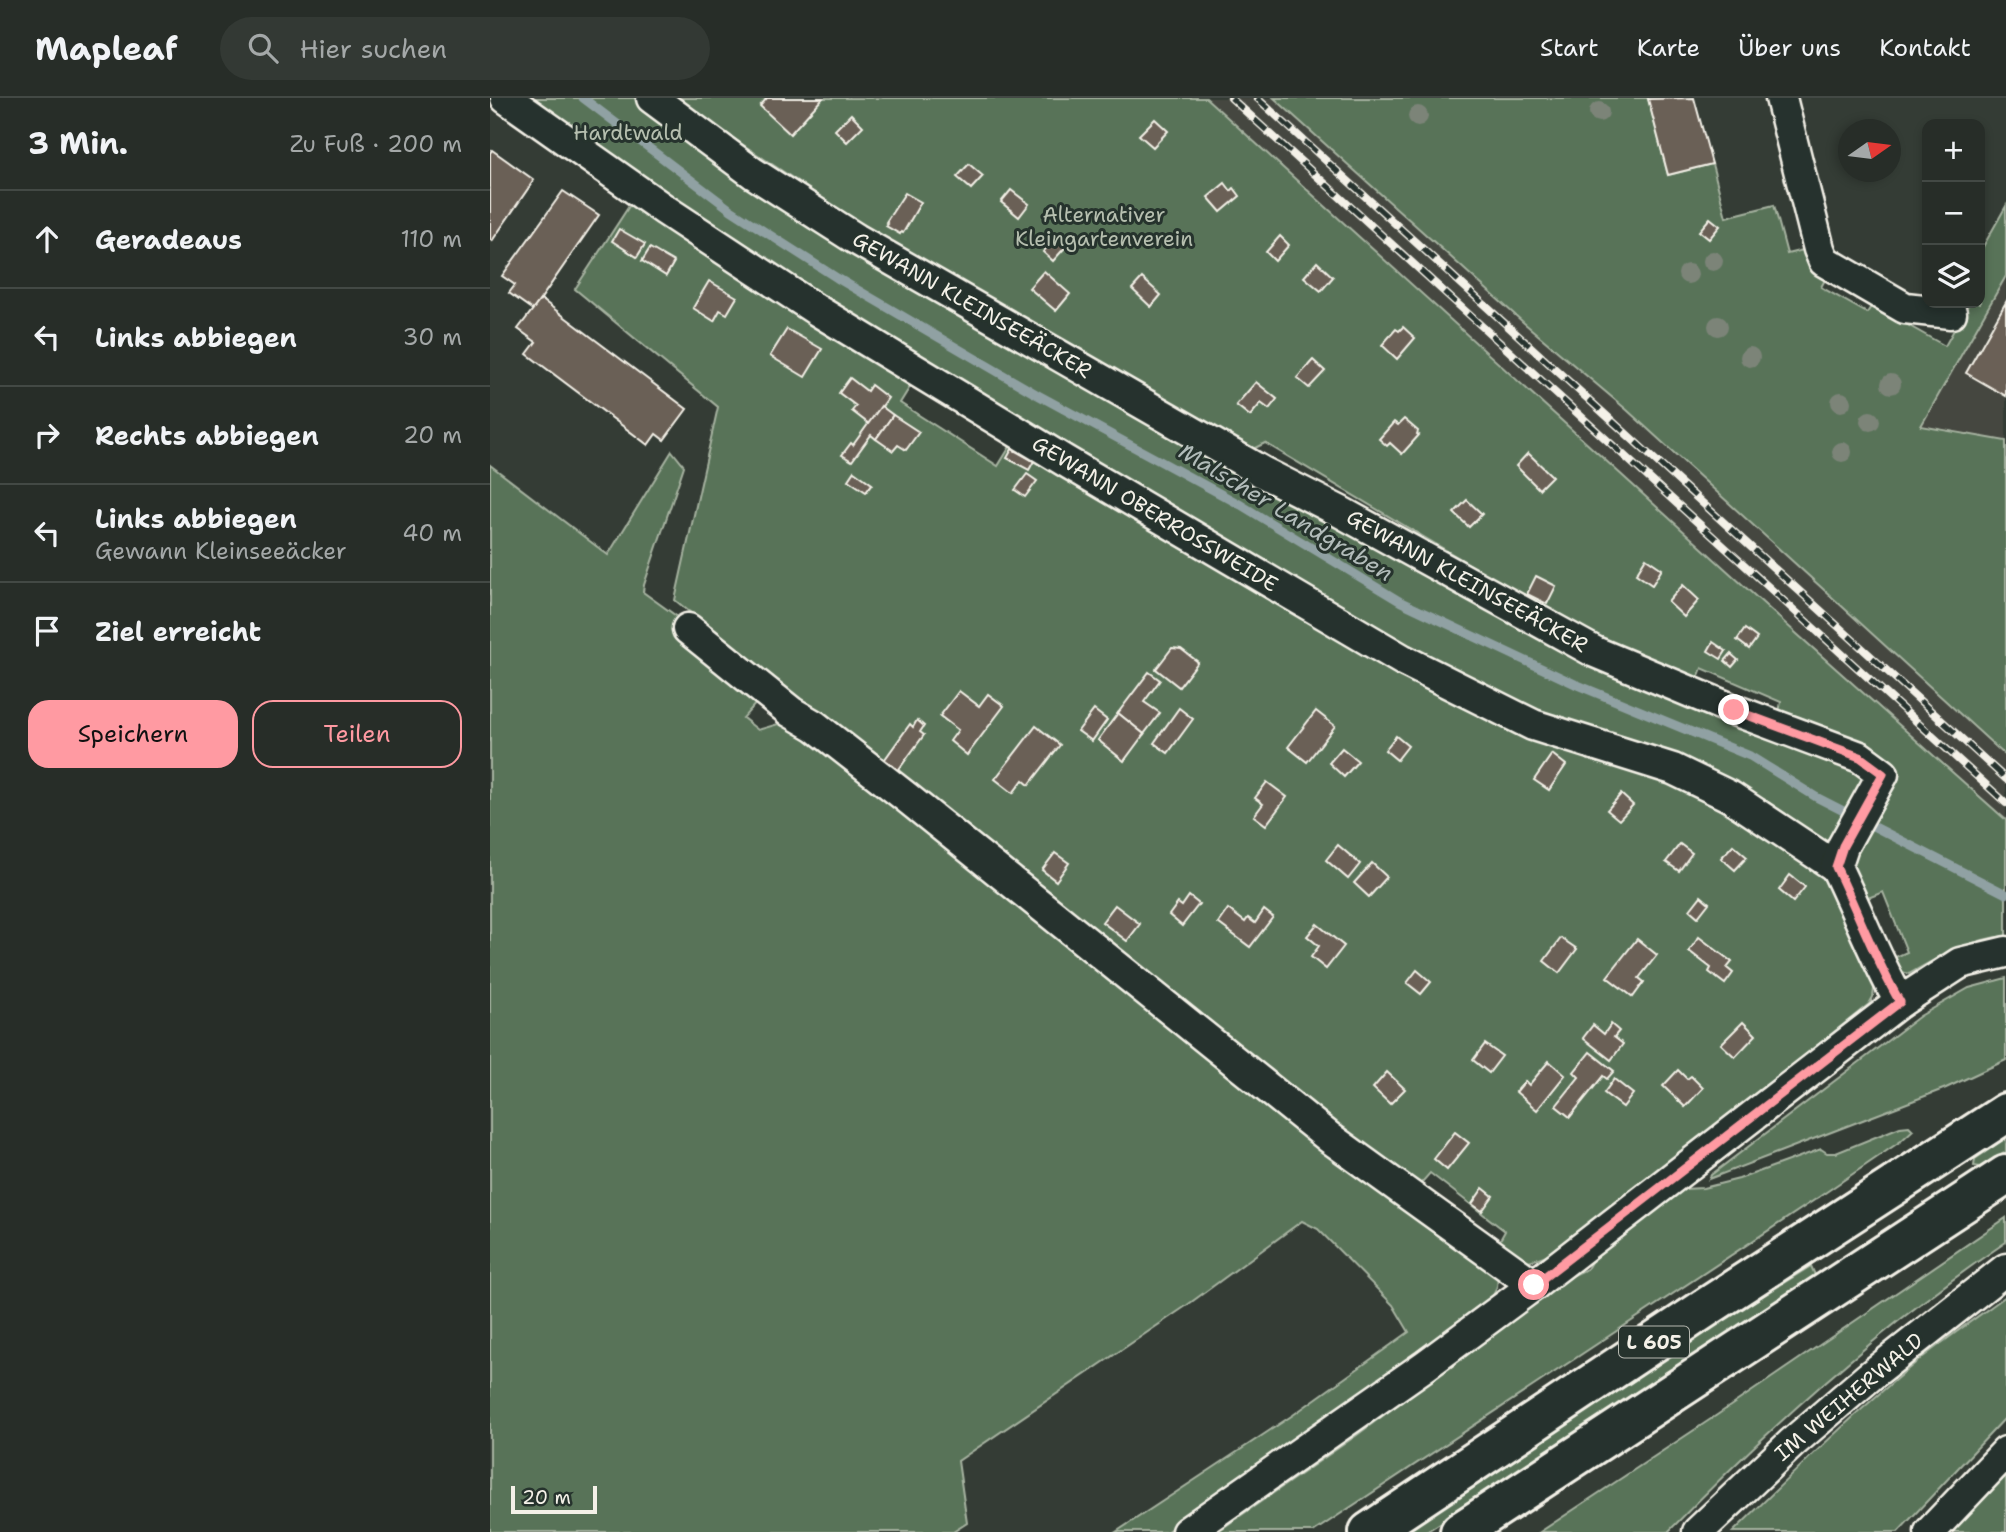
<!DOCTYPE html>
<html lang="de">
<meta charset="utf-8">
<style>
:root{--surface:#272d28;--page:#333934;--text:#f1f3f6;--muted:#a4a8a8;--line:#434945;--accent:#ff9aa2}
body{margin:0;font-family:"Shantell Sans",sans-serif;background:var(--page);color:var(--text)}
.controls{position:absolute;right:21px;top:21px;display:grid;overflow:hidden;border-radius:14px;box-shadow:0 4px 10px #0003}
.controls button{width:63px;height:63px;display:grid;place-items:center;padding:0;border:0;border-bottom:2px solid var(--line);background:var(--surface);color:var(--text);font:35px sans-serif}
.compass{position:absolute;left:1348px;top:21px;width:63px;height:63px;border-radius:50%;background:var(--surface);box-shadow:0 4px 10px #0003;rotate:76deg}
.scale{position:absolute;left:21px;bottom:18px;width:86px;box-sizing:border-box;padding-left:7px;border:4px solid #f4f1e8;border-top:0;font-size:19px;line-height:24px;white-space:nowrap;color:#f4f1e8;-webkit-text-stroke:5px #26332d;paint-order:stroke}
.stop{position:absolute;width:21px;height:21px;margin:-16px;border:5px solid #ff9aa2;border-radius:50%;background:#fff}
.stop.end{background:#ff9aa2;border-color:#fff;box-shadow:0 2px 7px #0008}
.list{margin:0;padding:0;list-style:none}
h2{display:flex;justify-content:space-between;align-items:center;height:91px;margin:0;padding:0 28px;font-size:30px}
h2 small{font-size:23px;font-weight:400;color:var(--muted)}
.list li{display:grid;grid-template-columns:46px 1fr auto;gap:21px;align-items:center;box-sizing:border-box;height:98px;padding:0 28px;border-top:2px solid var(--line)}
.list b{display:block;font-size:26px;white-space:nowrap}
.list p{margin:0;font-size:23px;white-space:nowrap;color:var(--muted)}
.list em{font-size:23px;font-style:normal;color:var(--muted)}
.actions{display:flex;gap:14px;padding:21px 28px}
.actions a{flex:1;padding:16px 0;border:2px solid var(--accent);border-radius:21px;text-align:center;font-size:24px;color:var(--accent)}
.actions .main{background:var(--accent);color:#111}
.icon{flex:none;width:38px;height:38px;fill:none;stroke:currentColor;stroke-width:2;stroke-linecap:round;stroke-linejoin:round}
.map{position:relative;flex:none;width:1516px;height:1434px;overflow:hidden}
header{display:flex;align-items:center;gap:42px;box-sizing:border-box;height:98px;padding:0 35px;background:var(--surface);border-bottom:2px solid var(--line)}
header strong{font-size:33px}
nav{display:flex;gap:38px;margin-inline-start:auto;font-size:24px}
.search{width:490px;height:63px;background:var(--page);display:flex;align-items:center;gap:18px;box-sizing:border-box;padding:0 24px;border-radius:38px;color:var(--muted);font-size:26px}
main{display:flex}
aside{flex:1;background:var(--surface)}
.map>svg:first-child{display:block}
.built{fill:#44473f}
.green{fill:#587359;stroke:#a6b2a0;stroke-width:2}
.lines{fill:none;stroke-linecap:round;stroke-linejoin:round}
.stream{stroke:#90a1a3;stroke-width:9}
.building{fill:#6b6056;stroke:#f4f1e8;stroke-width:2}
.minor-casing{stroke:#f4f1e8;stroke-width:35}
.highway-casing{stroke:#f4f1e8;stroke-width:44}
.minor{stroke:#26332d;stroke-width:30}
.highway{stroke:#26332d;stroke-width:38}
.rail-casing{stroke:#f4f1e8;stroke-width:8}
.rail{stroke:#26332d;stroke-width:5;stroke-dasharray:16;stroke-linecap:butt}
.tree{fill:#7c8478}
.route{stroke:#ff9aa2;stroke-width:9}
.labels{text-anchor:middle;stroke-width:6;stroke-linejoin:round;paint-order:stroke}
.shield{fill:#26332d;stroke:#b6b8b0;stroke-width:2}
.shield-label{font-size:19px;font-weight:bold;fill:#f4f1e8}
.park-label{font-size:21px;fill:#b6bfaf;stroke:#26332d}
.street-label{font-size:21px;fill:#f4f1e8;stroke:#26332d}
.water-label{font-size:23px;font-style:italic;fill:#b2bcba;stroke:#26332d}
</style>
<header>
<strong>Mapleaf</strong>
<div class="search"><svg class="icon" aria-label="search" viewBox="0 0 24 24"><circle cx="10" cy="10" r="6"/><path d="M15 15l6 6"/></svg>Hier suchen</div>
<nav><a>Start</a><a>Karte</a><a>Über uns</a><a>Kontakt</a></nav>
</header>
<main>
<aside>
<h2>3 Min.<small>Zu Fuß · 200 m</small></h2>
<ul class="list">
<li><svg class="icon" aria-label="ahead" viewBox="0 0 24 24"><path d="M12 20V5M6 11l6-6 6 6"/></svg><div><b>Geradeaus</b></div><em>110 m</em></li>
<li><svg class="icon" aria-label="left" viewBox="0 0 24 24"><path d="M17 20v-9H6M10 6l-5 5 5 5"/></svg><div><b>Links abbiegen</b></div><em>30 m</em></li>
<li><svg class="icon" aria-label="right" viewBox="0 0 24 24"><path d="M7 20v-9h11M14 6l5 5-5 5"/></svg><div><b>Rechts abbiegen</b></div><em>20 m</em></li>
<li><svg class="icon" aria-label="left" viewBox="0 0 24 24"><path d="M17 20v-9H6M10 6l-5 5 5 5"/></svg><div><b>Links abbiegen</b><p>Gewann Kleinseeäcker</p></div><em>40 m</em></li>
<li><svg class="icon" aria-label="arrive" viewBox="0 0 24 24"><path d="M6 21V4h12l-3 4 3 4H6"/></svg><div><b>Ziel erreicht</b></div></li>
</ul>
<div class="actions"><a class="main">Speichern</a><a>Teilen</a></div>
</aside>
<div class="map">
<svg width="1516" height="1434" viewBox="0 0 1516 1434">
<rect width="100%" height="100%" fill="#343c35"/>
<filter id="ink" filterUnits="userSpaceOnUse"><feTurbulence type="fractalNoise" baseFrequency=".0143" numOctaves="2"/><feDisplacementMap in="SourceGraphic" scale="14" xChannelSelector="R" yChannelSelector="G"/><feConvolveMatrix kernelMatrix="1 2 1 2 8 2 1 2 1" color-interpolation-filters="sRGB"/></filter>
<g filter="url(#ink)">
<g class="built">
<path d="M716,0H784L1034,225L1137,312L1516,658V722L1307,536Z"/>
<path d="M1516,179V343L1431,328Z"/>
</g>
<g class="green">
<path d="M28,0H146L317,120L1284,639L1291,604L1212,570L1206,585L1109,543L775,345L755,355L486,203L183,0H716L1307,536L1516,722V838C1480,841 1450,858 1419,876L1405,872L1399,862L1417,854L1393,794L1373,802L1340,744L1335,746L1299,726L1296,716L1275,702L1229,682L1002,597L658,402L254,153Z"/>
<path d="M784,0H1158L1178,77L1222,66L1236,119L1284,107L1297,156L1317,151L1336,180L1331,189L1377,215L1382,207L1455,248L1479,205H1490V154L1516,108V178L1431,328L1516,343V658L1137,312L1034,225Z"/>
<path d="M145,99L324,229L423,284L410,305L508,368L521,347L1179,682L1336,775L1385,883L1383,899L1379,906L1239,1018L1061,1155C1035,1167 1032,1166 1010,1149V1142L1015,1133L940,1075L925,1092L514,771L185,502L228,309L85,191Z"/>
<path d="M182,353L194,368L154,487L153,494L196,525L267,604L253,620L268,632L295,624L305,625L1007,1178C1012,1200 984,1214 970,1226L676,1434H626L803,1317L919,1234L903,1207L828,1131L812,1123L696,1208L468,1363L477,1425L463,1434H0V367L118,457Z"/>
<path d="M1516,880V962L1456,990L1219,1081L1221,1077L1430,918L1479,890Z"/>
<path d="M1419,1028L1423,1032L1411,1043L1329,1099L823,1434H727L867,1337L1077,1180L1097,1171L1101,1164L1121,1145L1193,1091L1213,1090L1249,1081L1331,1051L1337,1055H1346L1410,1029Z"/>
<path d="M1516,1040V1054L1490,1069L1484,1068L1485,1061Z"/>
<path d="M1516,1120V1144C1392,1228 1282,1326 1178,1434H1050L1227,1317Z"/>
<path d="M1321,1168L1325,1177L1324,1179L953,1423L936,1434H910L968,1400L1237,1220Z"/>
<path d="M1516,1198V1319L1408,1434H1243C1303,1375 1363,1316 1429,1262C1457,1240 1487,1219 1516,1198Z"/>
<path d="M1516,1377V1434H1462L1513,1379Z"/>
</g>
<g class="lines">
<path class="stream" d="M93,0L241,112L347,180L546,296L751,407L911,504L1085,586L1260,658L1326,699L1516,796"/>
</g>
<g class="building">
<path d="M277,0H333L300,36L270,8Z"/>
<path d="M1204,0L1222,66L1178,77L1158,1Z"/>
<path d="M361,16L373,28L357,44L345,32Z"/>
<path d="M665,21L678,33L663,49L649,37Z"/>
<path d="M2,52L44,82L2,143L0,141V55Z"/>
<path d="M479,66L493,78L481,91L467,79Z"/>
<path d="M735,85L741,93L744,90L750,98L731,114L718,99Z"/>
<path d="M521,92L539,106L529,119L511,104Z"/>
<path d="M73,93L109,117L43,212L19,195L25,187L12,178Z"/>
<path d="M415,95L431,104L413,135L411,134L410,136L396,128L398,126L396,124Z"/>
<path d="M1220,120L1230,128L1219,141L1209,133Z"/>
<path d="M129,131L155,146L147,159L122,143Z"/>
<path d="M570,135L580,144L563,163L553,154Z"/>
<path d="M790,138L799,147L785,163L776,154Z"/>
<path d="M160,150L184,164L176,178L152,163Z"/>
<path d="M827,164L843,179L831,193L814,179Z"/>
<path d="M554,173L580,196L566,213L539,190Z"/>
<path d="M652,180L671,197L661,209L642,191Z"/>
<path d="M219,183L247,199L237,216L230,212L224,223L203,210Z"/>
<path d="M51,201L197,311L174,342L166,336L158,347L37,256L46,244L28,231Z"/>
<path d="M1516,204V298L1476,275Z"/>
<path d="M913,229L925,240L907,261L892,247L906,231L909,233Z"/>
<path d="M297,231L332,251L315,279L280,258Z"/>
<path d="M823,262L835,273L819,290L807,280Z"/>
<path d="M360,280L377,293L381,287L398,300L379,326L362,313L366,308L349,295Z"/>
<path d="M766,284L787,301L779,311L771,305L760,318L746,307Z"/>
<path d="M391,308L403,317L386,341L381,337L362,363L352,357L361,345L363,347Z"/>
<path d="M403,317L429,334L416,352L408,347L403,353L386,341Z"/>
<path d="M914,321L928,333L927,336L929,337L912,356L900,345L897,348L889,341L904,324L908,327Z"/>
<path d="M522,351L544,363L539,372L517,360Z"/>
<path d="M1038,355L1062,378L1049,391L1026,368Z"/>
<path d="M364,373L382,386L376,394L358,382Z"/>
<path d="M537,376L547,383L535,399L525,392Z"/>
<path d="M977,402L992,416L979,429L964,415Z"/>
<path d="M1156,460L1172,471L1162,487L1146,476Z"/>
<path d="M1046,478L1066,488L1057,506L1037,496Z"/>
<path d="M1193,487L1209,502L1194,519L1178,504Z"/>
<path d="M1255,531L1267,540L1259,551L1247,542Z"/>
<path d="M1223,544L1236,553L1231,561L1218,553Z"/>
<path d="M682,550L691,551L708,564L689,589L666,571Z"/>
<path d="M1241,556L1248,562L1242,569L1235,563Z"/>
<path d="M659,574L670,582L654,604L670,615L654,636L628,615Z"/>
<path d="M469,593L489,608L498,596L514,608L477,657L460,643L468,632L450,618Z"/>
<path d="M689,610L703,621L678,655L664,645Z"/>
<path d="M604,612L617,622L602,643L588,633Z"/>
<path d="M826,613L845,628L817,664L798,649Z"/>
<path d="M628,615L654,636L634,663L608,642Z"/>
<path d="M427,622L434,628L430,634L434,637L404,678L390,668L420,626L423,629Z"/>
<path d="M546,628L570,647L539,687L533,682L523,695L505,681Z"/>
<path d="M906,638L918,648L907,662L895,652Z"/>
<path d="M852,650L868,663L854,679L839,665Z"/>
<path d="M1062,656L1076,667L1059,692L1044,682Z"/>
<path d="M777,684L797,699L776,727L764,718L773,706L765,700Z"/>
<path d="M1131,696L1143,707L1129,722L1117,712Z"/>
<path d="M1190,746L1202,755L1189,773L1176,764Z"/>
<path d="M848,747L870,766L858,781L836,762Z"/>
<path d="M1243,747L1257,759L1245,772L1231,760Z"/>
<path d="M565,755L579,765L566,783L552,772Z"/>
<path d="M882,765L897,779L879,799L864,785Z"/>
<path d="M1300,777L1315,789L1303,804L1289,792Z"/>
<path d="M699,798L709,806L692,828L679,817L688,805L692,808Z"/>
<path d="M1211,798L1219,805L1208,819L1200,812Z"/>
<path d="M625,807L650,826L637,843L612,824Z"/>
<path d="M738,811L755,824L758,820L765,825L774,812L783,819L760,849L728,825Z"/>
<path d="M827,826L854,848L836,871L821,859L829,848L817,838Z"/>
<path d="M1209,839L1242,864L1237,870L1243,875L1235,886L1219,874L1221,870L1199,853Z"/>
<path d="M1071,840L1087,851L1069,875L1054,863Z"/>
<path d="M1147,841L1167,857L1149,880L1154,884L1143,899L1117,879Z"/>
<path d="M927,872L941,884L931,896L917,885Z"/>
<path d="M1253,924L1266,937L1245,959L1231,946Z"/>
<path d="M1121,926L1129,933L1124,939L1133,946L1121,962L1093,940L1103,927L1114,936Z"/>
<path d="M995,946L1012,958L999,975L983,962Z"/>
<path d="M1100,954L1124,973L1117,981L1113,978L1080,1019L1066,1008L1089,979L1084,974Z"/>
<path d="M1059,963L1075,977L1047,1012L1026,994L1035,983L1039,987Z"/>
<path d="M1188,972L1197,981L1201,978L1213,990L1195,1009L1173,988Z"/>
<path d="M897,974L915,991L900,1006L883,990Z"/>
<path d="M1124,981L1143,996L1133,1009L1114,995Z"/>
<path d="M965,1034L979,1045L957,1072L944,1061Z"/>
<path d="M993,1090L1003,1098L992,1113L982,1106Z"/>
</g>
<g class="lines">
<g class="minor-casing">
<g id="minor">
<path d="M16,0L175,112L325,211L575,363L913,562L1043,627L1183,671L1241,699L1346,769"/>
<path d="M162,0L263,75L366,141L774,375L849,413L1105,554L1244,612L1370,659L1393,676L1353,748L1346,769C1368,814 1385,860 1410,904"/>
<path d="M1291,0L1329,151L1334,163L1415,210L1461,215"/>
<path d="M198,531L301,614L325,628L416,699L840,1040L1044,1187"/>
<path d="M697,1434L936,1267L1044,1187L1410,904L1470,865L1516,854"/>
<path d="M1208,1434L1302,1345L1380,1278L1516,1171"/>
<path d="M1440,1434L1516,1354"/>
</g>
</g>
<g class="highway-casing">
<g id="highway">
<path d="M879,1434L1220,1207L1516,1015"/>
<path d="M970,1434L1516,1077"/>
</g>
</g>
<use href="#minor" class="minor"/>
<use href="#highway" class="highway"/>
<g class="rail-casing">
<g id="rail">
<path d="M741,0L1516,705"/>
<path d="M767,0L1516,681"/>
</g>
</g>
<use href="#rail" class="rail"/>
</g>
<g class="tree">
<circle cx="1109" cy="14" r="10"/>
<circle cx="928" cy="18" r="10"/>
<circle cx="1223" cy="163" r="10"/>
<circle cx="1198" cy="176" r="10"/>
<circle cx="1228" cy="228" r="10"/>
<circle cx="1260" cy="259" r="10"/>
<circle cx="1401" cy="286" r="10"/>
<circle cx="1351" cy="304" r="10"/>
<circle cx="1380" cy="323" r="10"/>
<circle cx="1352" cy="354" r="10"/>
</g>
</g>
<g class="lines" filter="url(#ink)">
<path class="route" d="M1044,1187L1410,904C1384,860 1368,814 1346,769L1353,748L1393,676L1370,659L1244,612"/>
</g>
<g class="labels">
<rect class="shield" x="1129" y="1228.5" width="70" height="31" rx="5"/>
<g class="shield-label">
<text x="1164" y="1251">L 605</text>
</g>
<g class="park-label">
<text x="138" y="42">Hardtwald</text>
<text x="614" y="124">Alternativer<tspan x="614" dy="24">Kleingartenverein</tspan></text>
</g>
<g class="street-label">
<text transform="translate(482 207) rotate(30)" y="7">GEWANN KLEINSEEÄCKER</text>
<text transform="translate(665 416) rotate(31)" y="7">GEWANN OBERROSSWEIDE</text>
<text transform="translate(977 483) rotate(29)" y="7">GEWANN KLEINSEEÄCKER</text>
<text transform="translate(1359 1299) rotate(-40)" y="7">IM WEIHERWALD</text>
</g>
<g class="water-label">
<text transform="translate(796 414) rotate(31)" y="8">Malscher Landgraben</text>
</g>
</g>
</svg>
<div class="controls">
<button>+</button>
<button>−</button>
<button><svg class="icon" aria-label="layers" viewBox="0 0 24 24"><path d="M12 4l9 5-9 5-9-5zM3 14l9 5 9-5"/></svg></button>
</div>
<svg class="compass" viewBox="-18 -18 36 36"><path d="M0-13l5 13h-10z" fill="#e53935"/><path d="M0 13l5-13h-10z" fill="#a4a8a8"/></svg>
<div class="scale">20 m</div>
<div class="stop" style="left:1044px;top:1187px"></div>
<div class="stop end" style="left:1244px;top:612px"></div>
</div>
</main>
